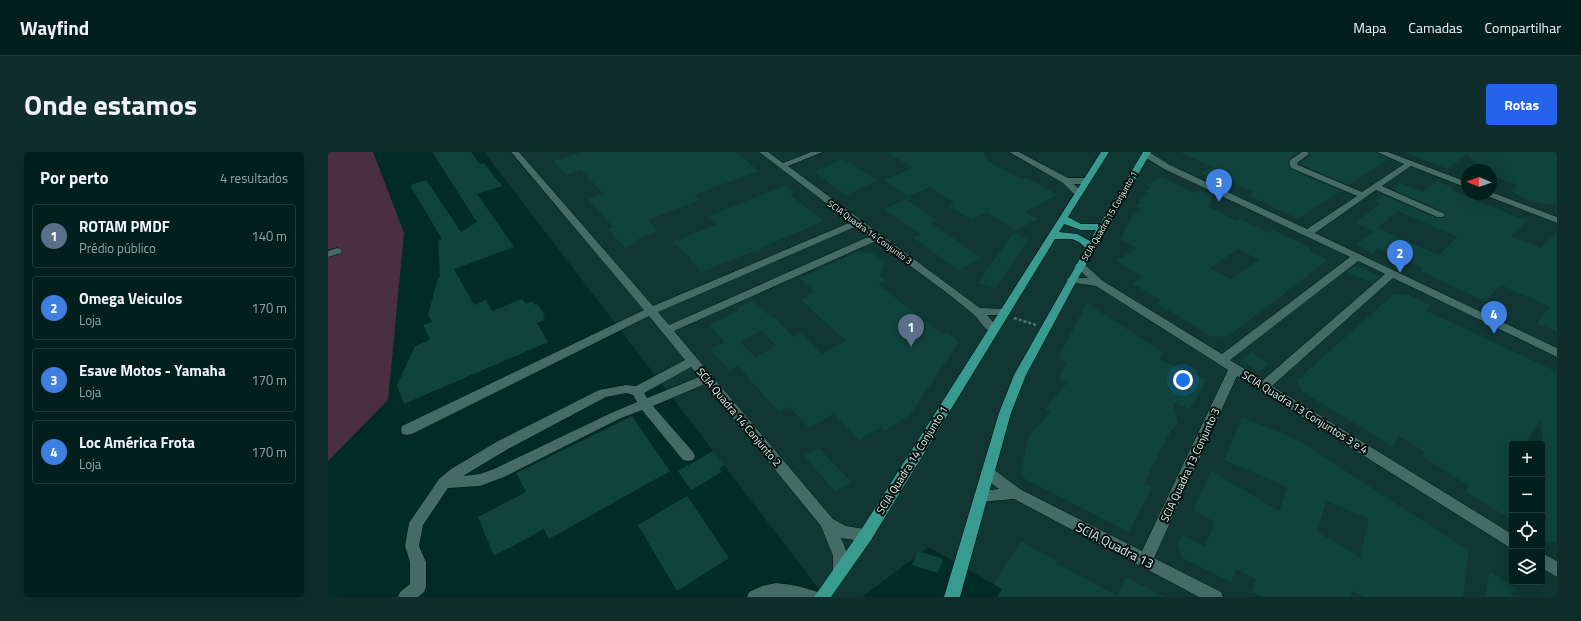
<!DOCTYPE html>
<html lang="pt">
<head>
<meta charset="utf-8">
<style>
  body { margin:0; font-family:"Titillium Web",sans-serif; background:#0f2d2a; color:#f1f3f6 }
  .controls { position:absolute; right:12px; bottom:12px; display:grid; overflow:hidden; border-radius:4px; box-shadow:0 4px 16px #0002 }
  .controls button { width:36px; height:36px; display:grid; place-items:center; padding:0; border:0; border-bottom:1px solid #233e3b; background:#01201d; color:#f1f3f6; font:20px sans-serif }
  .compass { position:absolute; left:1133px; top:12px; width:36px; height:36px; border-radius:50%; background:#01201d; box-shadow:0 4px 16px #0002; rotate:272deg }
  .you { position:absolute; left:855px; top:228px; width:14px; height:14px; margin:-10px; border:3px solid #fff; border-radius:50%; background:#1a73e8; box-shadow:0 0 0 6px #1a73e833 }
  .badge { display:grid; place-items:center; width:26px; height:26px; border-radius:50%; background:#2563eb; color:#fff; font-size:13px; font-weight:700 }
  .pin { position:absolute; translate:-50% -33px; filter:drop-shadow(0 1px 2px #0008) }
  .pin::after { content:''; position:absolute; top:21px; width:14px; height:12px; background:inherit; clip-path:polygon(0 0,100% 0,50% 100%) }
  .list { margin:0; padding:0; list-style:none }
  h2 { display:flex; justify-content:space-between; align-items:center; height:52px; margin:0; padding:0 16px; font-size:17px }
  h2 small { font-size:13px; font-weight:400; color:#96a3a4 }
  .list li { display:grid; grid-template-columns:26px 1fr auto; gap:12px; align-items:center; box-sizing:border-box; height:64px; margin:0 8px 8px; padding:0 8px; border:1px solid #233e3b; border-radius:4px }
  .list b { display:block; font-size:15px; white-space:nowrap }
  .list p { margin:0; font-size:13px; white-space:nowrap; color:#96a3a4 }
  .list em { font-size:13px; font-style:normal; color:#96a3a4 }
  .icon { flex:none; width:22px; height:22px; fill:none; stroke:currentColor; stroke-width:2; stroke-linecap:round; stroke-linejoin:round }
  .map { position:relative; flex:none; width:1229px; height:445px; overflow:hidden; border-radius:4px }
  header { display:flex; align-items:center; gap:24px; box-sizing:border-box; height:56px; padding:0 20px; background:#01201d; border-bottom:1px solid #233e3b }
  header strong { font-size:19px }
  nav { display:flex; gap:22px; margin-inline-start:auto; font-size:14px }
  .intro { display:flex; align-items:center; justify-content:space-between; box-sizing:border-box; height:96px; padding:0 24px }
  h1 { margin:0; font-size:28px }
  .button { padding:10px 18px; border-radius:4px; background:#2563eb; color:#fff; font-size:14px; font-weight:700 }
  main { display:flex; gap:24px; padding:0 24px }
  aside { flex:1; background:#01201d; border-radius:4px; box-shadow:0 4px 16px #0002 }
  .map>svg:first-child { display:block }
  .built { fill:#103733; fill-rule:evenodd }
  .green { fill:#4a2f3f }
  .building { fill:#10433e; fill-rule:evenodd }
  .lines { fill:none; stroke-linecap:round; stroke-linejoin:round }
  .minor-casing { stroke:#01110f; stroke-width:1 }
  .major-casing { stroke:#01110f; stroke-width:1 }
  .path { stroke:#527470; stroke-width:2.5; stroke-dasharray:3 2; stroke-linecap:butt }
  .minor { fill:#446b65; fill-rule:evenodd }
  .major { fill:#399a8f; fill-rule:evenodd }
  .labels { text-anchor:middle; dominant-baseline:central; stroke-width:4; stroke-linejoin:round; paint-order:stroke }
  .far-street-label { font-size:9px; fill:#dcf0ed; stroke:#03100e }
  .street-label { font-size:11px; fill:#dcf0ed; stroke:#03100e }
  .near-street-label { font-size:13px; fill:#dcf0ed; stroke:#03100e }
</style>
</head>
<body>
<header>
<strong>Wayfind</strong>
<nav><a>Mapa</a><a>Camadas</a><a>Compartilhar</a></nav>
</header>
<div class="intro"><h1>Onde estamos</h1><a class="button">Rotas</a></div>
<main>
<aside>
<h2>Por perto<small>4 resultados</small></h2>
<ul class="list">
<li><span class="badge" style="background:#5c6f8a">1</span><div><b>ROTAM PMDF</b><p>Prédio público</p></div><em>140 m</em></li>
<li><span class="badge" style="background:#3f7fe0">2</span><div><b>Omega Veiculos</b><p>Loja</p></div><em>170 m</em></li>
<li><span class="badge" style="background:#3f7fe0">3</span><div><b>Esave Motos - Yamaha</b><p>Loja</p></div><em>170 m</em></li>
<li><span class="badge" style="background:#3f7fe0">4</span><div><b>Loc América Frota</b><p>Loja</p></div><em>170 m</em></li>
</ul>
</aside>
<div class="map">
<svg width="1229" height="445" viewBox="0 0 1229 445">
  <rect width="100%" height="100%" fill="#012b27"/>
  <path class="built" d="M156 0H1229V445H688L601 395 534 445H497ZM1139 18H1163V42H1139ZM1184 292H1214V430H1184Z"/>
  <path class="green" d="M0 0H45L76 81 60 248 0 309Z"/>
  <g class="building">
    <path d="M104 0H143L152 12 156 11 174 34 149 42 186 95 126 117 146 153 158 148 164 159 194 147 198 152 205 149 207 153 209 152 217 163 215 164 217 168 209 171 220 190 76 252 69 233 87 194 102 188 95 173 104 170 100 163 110 126 112 125 110 89 114 87 82 33 98 28 133 80 149 70Z"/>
    <path d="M253 0H407L431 19 366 43 372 48 320 68 330 79 308 88 310 90 297 96 280 77 285 75 260 47 276 42 253 18 238 23 226 9Z"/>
    <path d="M559 0H655L658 7 669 14 694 28 699 26 730 43 697 60 710 67 688 78 659 60 644 68 620 54 627 51 602 35 580 44 556 28 585 16Z"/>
    <path d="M852 0H971L961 7 960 10 962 17 1013 39 970 67 920 43 926 40 895 26 890 29 873 21 884 15Z"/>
    <path d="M982 0H1048L1061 7 1021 33 971 12 982 3Z"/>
    <path d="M1077 0H1229V53L1215 52 1196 46 1183 39 1190 33 1163 23V18H1153L1139 2 1119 17Z"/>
    <path d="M515 7 550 29 518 43 486 19Z"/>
    <path d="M834 25 867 41 872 38 885 44 881 52 879 54 909 69 912 67 941 81 945 78 981 95 983 100 1000 108 899 185 882 184 829 151 833 149 804 131 815 125 788 109 809 96 792 87 804 64 813 57 807 53 813 50 810 48 816 45 814 44 820 41 817 39 823 36 819 33ZM910 97 931 108 903 127 882 116Z"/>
    <path d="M1109 29 1126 36 1124 38 1130 41 1199 69 1183 84 1213 96 1229 80V180L1209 171 1222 155 1173 133 1157 149 1100 123 1093 118 1095 116 1050 96 1044 101 1028 93 1050 76 1110 103 1130 85 1070 59 1045 79 1027 71 1052 52 1047 50 1056 43 1108 66H1116L1118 63 1116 60 1064 37 1072 31 1095 40Z"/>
    <path d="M458 33 467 40 462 43 496 69 432 96 431 101 426 99 373 120 362 108 364 107 345 90 389 72 381 64Z"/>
    <path d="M578 47 609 68 603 71 654 106 630 118 586 86 592 82 556 57Z"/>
    <path d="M686 80 700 88 668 136 650 131Z"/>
    <path d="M529 100 544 101 557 111 552 124 558 129 550 132 615 183 619 181 631 190 582 263 557 279 553 275 531 288 505 262 481 276 461 255 451 260 410 214 401 218 382 197 396 190 381 173 411 158 409 156 425 148 444 166 446 165 466 185 473 181 494 202 518 189 473 148 481 144 479 143 486 139 472 126ZM434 178 448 194 427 205 412 190Z"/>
    <path d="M1026 114 1034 116 1052 124 1044 131 1019 120Z"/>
    <path d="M1066 142 1080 143 1102 153 1097 158 1229 220V390H1220L1214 386V268L1196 292H1184V368L1137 339 1141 334 1094 304 1097 300 1072 285 1064 294 975 240 969 228Z"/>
    <path d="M759 151 835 201 831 208 878 227 865 253 864 252 861 257 845 250 850 272 843 278 816 331 824 335 801 380 697 327 693 319 701 285 722 260 717 257 739 231 731 227 738 211 730 206Z"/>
    <path d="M923 200 941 211 931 220 913 209Z"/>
    <path d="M304 264 342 319 221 387 216 377 166 404 150 365 198 340 188 321Z"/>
    <path d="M914 265 970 288 1141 399 1135 445H1037L1024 439 1022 445H935L924 440 928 427 908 417 903 430 855 406 849 394 854 383 877 394 887 370 865 358 883 319 951 359 960 335 896 308ZM998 349 1041 367 1032 405 989 380Z"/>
    <path d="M491 296 523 330 508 340 476 304Z"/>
    <path d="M385 299 396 313 391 316 394 320 363 338 350 319Z"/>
    <path d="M359 344 401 406 349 439 310 373Z"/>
    <path d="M693 389 729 409 728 411 789 444 798 425 836 445H669L674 437 666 432Z"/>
    <path d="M590 399 615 407 610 421 584 413Z"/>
    <path d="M1161 419 1191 439 1182 440 1186 445H1158Z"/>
  </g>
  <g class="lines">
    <g class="minor-casing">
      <g id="minor">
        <path d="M183 0H191L325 154 523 70 431 0H440L455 11 483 0H495L460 14 652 156 679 157 680 160 679 163H659L671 177 669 180C658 183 652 167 644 161 613 135 580 113 548 89L346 179 505 367 518 374 543 378 545 383 543 388 532 389 513 386C518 398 524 410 518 423L513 425 508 423 505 418V404L493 374 377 232 325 254 365 300 367 304 365 308 360 309 355 308 314 258 291 267 176 325 152 334 120 336 95 373 91 394 98 410V435L96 440 90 445H70L72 440 82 432V410L77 394 81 371 111 327 123 317 170 289 271 238 298 233 308 234 357 208 321 164 84 282 79 283 74 282 73 278 74 274 316 158ZM529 74 542 84 341 173 330 160ZM363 215 371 225 319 246 316 241ZM298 241 305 243 309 250 283 261 166 317 152 322 135 324 180 297 278 245Z"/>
        <path d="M681 0H691L740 26H759L763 29 759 32H746L755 42 751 45 748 44 735 31Z"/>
        <path d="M815 0H821L842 13 979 77 1029 44 963 16 961 10 962 8 974 0H980L981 2 969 11 970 13 1034 40 1076 12 1049 0H1060L1139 30V36L1083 14 1054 34 1115 61 1117 63 1115 65H1109L1048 38 987 81 1229 196V205L1065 126 944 234 1184 382V397L909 224 826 406 893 440 895 445H871L686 347 653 350 648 348 646 344 648 340 671 337 655 325 653 321 655 317 660 315 665 317 692 337 814 399 900 218 768 134 740 130 739 128 740 126H760L747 114 748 112H756L775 129 894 202 1022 105 836 17 815 4 814 2ZM1030 109 1057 122 935 228 902 208Z"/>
        <path d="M1163 40 1229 65V71L1159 44 1158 42H1163Z"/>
        <path d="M9 96 13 97 14 99 13 101 0 105V99Z"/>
        <path d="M1214 401 1229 409V425L1214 416Z"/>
        <path d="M448 431C462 432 476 435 490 440L492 445H419L421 440 434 434Z"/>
      </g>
    </g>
    <g class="major-casing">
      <path id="major" d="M773 0H781L740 65 753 72H772L815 0H823L749 128 698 223 683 261 632 445H616L671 261 686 223 758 96 751 90 744 87H727L543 388 503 445H486L533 378ZM736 72 753 78H768L762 89 749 82 731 80Z"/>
    </g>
    <path class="path" d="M686 166 708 173"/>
    <use href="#minor" class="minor"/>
    <use href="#major" class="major"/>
  </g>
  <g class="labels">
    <g class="far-street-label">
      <text transform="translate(781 64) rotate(-60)">SCIA Quadra 15 Conjunto 1</text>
      <text transform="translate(542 80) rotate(36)">SCIA Quadra 14 Conjunto 3</text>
    </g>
    <g class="street-label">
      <text transform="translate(977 260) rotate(32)">SCIA Quadra 13 Conjuntos 3 e 4</text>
      <text transform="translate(411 265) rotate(50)">SCIA Quadra 14 Conjunto 2</text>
      <text transform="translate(584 308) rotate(-58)">SCIA Quadra 14 Conjunto 1</text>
      <text transform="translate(862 313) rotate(-65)">SCIA Quadra 13 Conjunto 3</text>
    </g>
    <g class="near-street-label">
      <text transform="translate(787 393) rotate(27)">SCIA Quadra 13</text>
    </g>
  </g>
</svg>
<div class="controls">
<button>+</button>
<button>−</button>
<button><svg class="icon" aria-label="locate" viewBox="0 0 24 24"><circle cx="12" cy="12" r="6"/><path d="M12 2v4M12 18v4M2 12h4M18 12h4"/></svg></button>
<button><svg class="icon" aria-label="layers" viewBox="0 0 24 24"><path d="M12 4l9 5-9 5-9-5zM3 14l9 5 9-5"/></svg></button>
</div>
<svg class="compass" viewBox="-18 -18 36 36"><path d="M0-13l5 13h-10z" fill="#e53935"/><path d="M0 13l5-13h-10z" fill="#96a3a4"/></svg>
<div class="you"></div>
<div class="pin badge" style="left:583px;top:195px;background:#5c6f8a">1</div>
<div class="pin badge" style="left:1072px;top:121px;background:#3f7fe0">2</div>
<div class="pin badge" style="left:891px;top:50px;background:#3f7fe0">3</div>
<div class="pin badge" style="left:1166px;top:182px;background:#3f7fe0">4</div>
</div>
</main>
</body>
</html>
